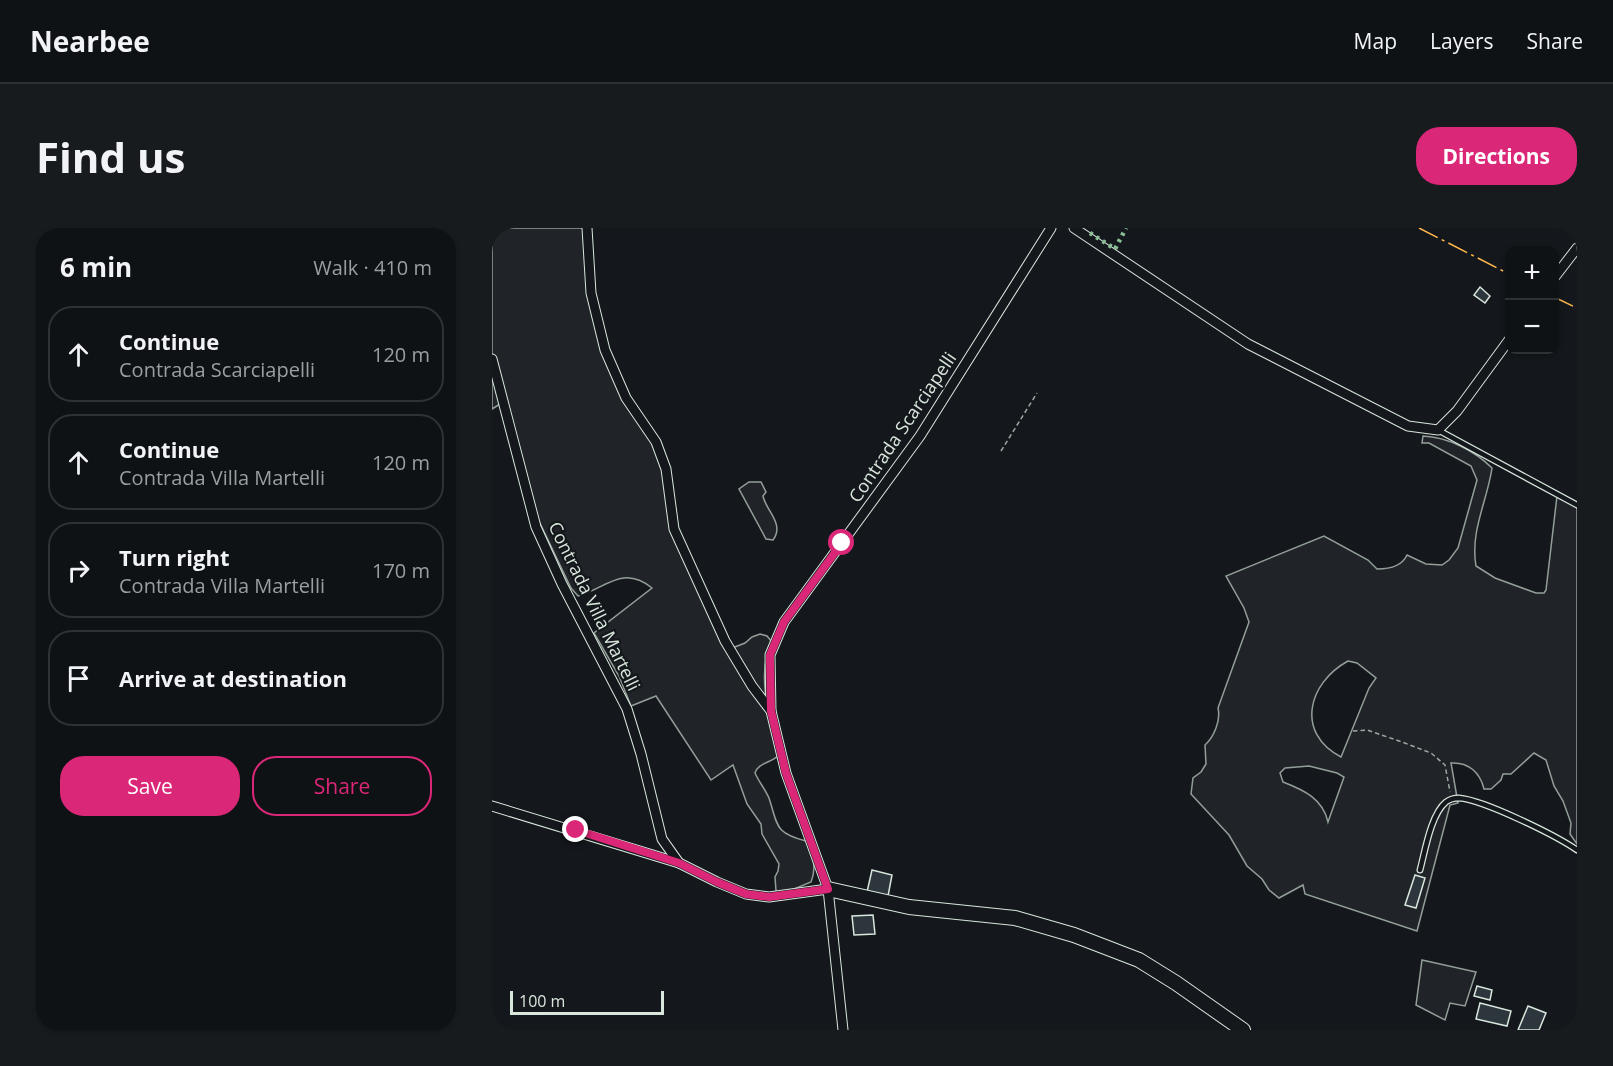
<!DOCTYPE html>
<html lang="en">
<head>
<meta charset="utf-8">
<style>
  body { margin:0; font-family:"Open Sans",sans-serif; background:#181b1e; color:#f1f3f6 }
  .controls { position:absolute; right:18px; top:18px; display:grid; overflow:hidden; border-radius:12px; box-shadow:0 2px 4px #0004 }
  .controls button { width:54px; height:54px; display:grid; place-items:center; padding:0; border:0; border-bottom:2px solid #2f3234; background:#0f1215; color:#f1f3f6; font:30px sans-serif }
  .scale { position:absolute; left:18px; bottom:15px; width:154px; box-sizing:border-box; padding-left:6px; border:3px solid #d8e6dc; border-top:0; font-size:16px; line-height:21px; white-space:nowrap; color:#d8e6dc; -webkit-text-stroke:4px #14181c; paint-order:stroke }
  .stop { position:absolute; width:18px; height:18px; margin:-14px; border:4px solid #db2777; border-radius:50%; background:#fff }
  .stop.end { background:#db2777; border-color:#fff; box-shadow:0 2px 6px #0008 }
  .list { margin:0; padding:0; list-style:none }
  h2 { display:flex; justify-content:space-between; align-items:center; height:78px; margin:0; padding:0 24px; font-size:26px }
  h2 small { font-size:20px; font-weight:400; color:#9b9ea0 }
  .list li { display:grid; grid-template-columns:39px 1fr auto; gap:18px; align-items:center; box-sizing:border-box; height:96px; margin:0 12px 12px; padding:0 12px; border:2px solid #2f3234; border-radius:24px }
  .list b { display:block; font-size:22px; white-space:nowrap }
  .list p { margin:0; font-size:20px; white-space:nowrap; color:#9b9ea0 }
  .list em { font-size:20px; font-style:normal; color:#9b9ea0 }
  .actions { display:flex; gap:12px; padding:18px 24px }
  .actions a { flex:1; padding:14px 0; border:2px solid #db2777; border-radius:24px; text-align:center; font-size:21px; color:#db2777 }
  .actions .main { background:#db2777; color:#fff }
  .icon { flex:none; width:33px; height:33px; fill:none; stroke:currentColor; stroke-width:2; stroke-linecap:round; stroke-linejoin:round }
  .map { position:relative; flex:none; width:1085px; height:802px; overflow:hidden; border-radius:24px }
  header { display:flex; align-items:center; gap:36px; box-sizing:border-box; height:84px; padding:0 30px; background:#0f1215; border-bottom:2px solid #2f3234 }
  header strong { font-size:28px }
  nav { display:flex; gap:33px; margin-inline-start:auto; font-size:21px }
  .intro { display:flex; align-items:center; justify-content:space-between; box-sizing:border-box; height:144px; padding:0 36px }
  h1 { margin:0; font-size:42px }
  .button { padding:15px 27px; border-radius:24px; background:#db2777; color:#fff; font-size:21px; font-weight:700 }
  main { display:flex; gap:36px; padding:0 36px }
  aside { flex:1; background:#0f1215; border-radius:24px; box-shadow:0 2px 4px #0004 }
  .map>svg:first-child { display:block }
  .green { fill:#202428; stroke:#939e99; stroke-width:1.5; fill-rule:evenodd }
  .building { fill:#2c363c; stroke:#d8e6dc; stroke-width:1.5 }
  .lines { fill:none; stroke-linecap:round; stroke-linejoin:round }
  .lane-casing { stroke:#d8e6dc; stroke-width:7 }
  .street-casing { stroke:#d8e6dc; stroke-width:11 }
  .secondary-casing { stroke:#d8e6dc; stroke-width:16 }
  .path { stroke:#9da8a2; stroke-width:1.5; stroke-dasharray:4.5 3; stroke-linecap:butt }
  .lane { stroke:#14181c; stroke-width:4.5 }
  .street { stroke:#14181c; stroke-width:9 }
  .secondary { stroke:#14181c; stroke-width:14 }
  .hedge { stroke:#8ac095; stroke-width:4.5; stroke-dasharray:3 4.5; stroke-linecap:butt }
  .power { stroke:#ffb74d; stroke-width:1.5; stroke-dasharray:21 4.5 3 4.5; stroke-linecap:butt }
  .route { stroke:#db2777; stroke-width:8 }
  .labels { text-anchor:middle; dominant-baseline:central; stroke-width:4.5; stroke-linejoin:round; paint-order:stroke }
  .street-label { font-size:18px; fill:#d8e6dc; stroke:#14181c }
</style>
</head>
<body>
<header>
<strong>Nearbee</strong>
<nav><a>Map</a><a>Layers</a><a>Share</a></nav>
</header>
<div class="intro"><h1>Find us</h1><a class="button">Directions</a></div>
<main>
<aside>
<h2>6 min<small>Walk · 410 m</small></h2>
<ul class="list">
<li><svg class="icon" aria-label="ahead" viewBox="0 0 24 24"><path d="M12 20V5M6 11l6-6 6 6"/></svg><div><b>Continue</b><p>Contrada Scarciapelli</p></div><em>120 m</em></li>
<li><svg class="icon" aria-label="ahead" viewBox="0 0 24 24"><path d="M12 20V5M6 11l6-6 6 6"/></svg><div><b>Continue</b><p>Contrada Villa Martelli</p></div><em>120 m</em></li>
<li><svg class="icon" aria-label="right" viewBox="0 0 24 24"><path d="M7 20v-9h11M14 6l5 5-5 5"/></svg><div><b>Turn right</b><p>Contrada Villa Martelli</p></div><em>170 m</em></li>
<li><svg class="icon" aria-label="arrive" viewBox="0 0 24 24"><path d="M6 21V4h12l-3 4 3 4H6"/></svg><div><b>Arrive at destination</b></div></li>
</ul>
<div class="actions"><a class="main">Save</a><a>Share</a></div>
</aside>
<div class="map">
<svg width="1085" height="802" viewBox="0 0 1085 802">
  <rect width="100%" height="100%" fill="#14181c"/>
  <g class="green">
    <path d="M0 0H92L106 103 157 209 172 244 179 303 235 422 253 415 260 409 268 406 275 408 280 414C263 443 279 497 286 528 278 535 266 535 263 545 267 554 273 561 277 570 286 597 282 605 314 613 321 627 325 639 319 654L295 664 284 663 283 649 286 643 287 636 270 606 269 596 255 576 241 537 219 552 164 468 139 478 127 448 102 405 160 360C130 336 113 361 86 368L79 360 45 289 13 173 0 181Z"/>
    <path d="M931 208C956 209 983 223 1000 240 995 274 978 303 984 338L1003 350 1044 365H1052L1054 362 1065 268 1085 278V616L1078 606 1079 595 1071 573 1062 558 1054 532 1042 525 1019 546H1011L1009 552 999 561H992C988 544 976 534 959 535L966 575 958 577 925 703 813 666 811 657 787 670 777 662 770 651 755 638 737 607 699 566 701 550 709 544 714 536 713 517C722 509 729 492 726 480L757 394 752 380 734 348 832 308 876 332 885 341C897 341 910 338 915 327L934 336 950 337 957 332 966 320 985 252 979 238 937 215H930ZM856 433 865 435 884 450 877 460 849 529C803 505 816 455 856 433ZM817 538 845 545 852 549 836 594C831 571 812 562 791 554L788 545 793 540Z"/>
    <path d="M257 254H269L274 264 271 268C274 283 293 296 281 312L274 311 247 261Z"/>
    <path d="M930 732 984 744 973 778 958 775 953 792 924 777Z"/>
  </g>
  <g class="building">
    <path d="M988 59 998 68 993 75 982 67Z"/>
    <path d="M380 642 400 647 396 668 375 664Z"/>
    <path d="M923 647 933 650 924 680 913 677Z"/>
    <path d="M381 687 383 706 362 707 360 688Z"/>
    <path d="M985 758 1000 762 998 772 982 768Z"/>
    <path d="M988 775 1019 783 1015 798 984 791Z"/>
    <path d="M1036 778 1054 785 1047 802H1026Z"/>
  </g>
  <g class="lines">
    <g class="lane-casing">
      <g id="lane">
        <path d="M946 202 1085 277"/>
        <path d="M928 642C933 623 939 586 954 574 958 571 962 570 967 570 992 572 1063 607 1085 622"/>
      </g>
    </g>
    <g class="street-casing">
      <g id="street">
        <path d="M95 0 99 65 113 122 134 170 164 214 174 241 182 301 233 413 260 458 279 483 294 545 336 661 351 802"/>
        <path d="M582 0 756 116 916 198 946 202 965 183 1017 112"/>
        <path d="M1062 50 1085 20"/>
        <path d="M0 131 44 299 70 356 135 481 149 526 170 611 187 635"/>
        <path d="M279 483 278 427 292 394 428 208 559 0"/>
        <path d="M0 578 187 635 225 654 254 666 277 669 336 661"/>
      </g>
    </g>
    <g class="secondary-casing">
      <path id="secondary" d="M336 661 417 679 523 690 582 707 647 732 684 755 751 802"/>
    </g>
    <g class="path">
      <path d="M509 223 545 165"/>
      <path d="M861 503 875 502 910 514 939 525 953 537 958 564"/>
    </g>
    <use href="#lane" class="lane"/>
    <use href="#street" class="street"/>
    <use href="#secondary" class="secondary"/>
    <path class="hedge" d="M598 5 623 21 634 0"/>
    <g class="power">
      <path d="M927 0 1017 46"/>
      <path d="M1062 69 1085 80"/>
    </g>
  </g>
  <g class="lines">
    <path class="route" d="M84 602 187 635 225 654 254 666 277 669 336 661 294 545 279 483 278 427 292 394 350 315"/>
  </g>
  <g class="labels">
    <g class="street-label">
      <text transform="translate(410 199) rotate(-56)">Contrada Scarciapelli</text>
      <text transform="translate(103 378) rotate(64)">Contrada Villa Martelli</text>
    </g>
  </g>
</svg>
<div class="controls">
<button>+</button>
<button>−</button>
</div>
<div class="scale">100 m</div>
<div class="stop" style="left:350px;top:315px"></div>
<div class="stop end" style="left:84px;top:602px"></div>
</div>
</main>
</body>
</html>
